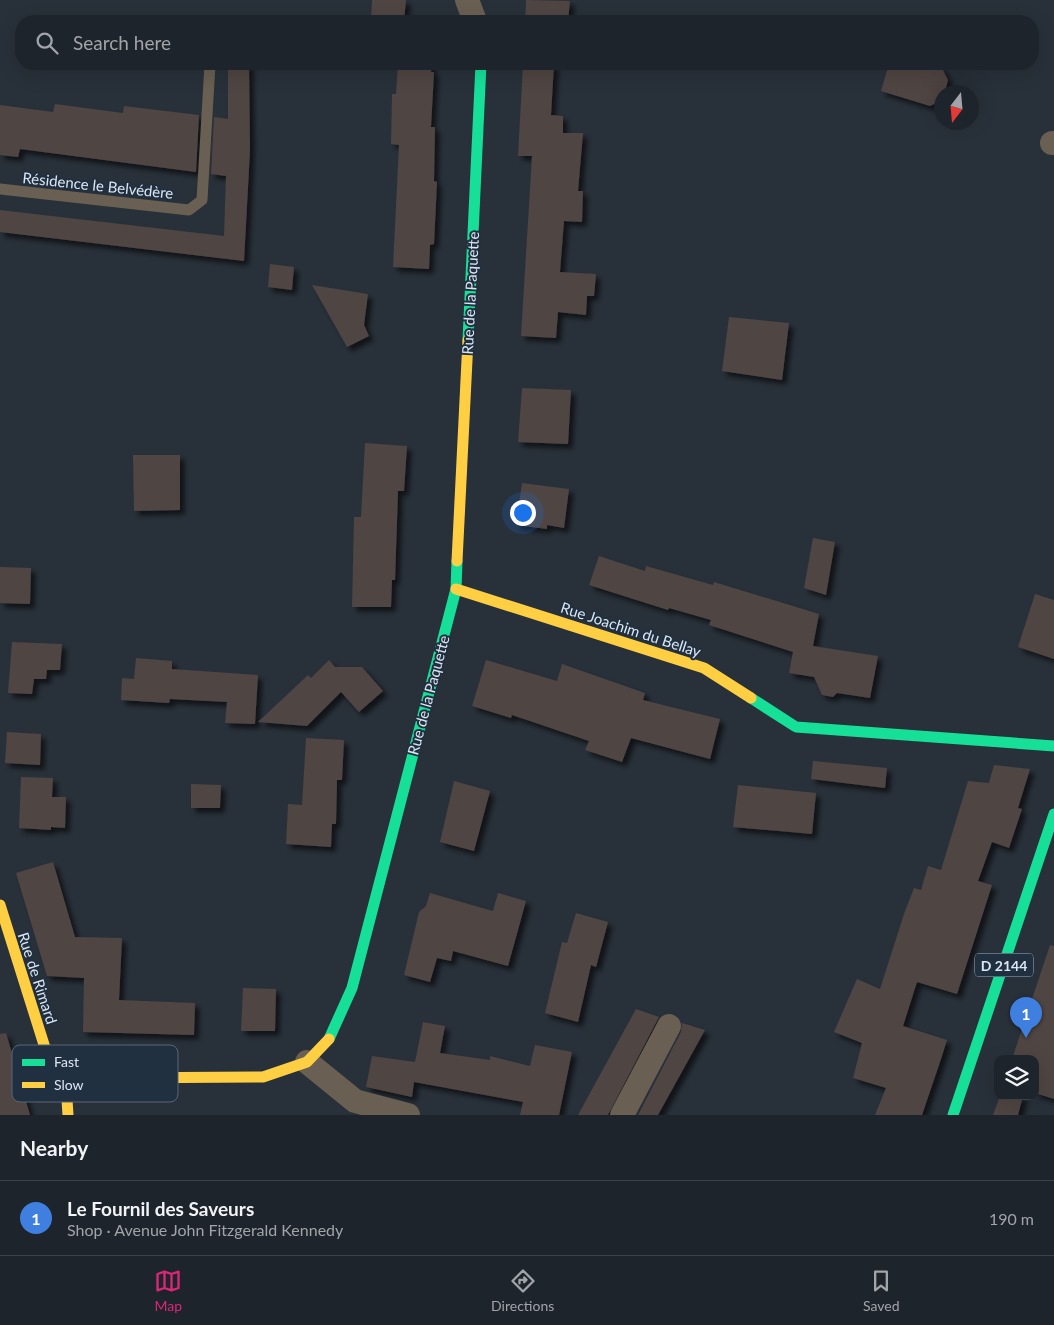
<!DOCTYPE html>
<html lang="en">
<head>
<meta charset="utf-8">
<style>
  body { margin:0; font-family:Lato,sans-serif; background:#2b3037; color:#f1f3f6 }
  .controls { position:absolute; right:15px; bottom:15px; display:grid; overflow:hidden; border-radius:10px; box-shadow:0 5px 20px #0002 }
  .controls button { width:45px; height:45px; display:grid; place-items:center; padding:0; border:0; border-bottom:1px solid #3c4147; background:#1e242b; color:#f1f3f6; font:25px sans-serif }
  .compass { position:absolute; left:934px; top:85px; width:45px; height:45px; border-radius:50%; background:#1e242b; box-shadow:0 5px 20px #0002; rotate:196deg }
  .you { position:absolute; left:522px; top:512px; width:18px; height:18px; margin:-12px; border:4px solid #fff; border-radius:50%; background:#1a73e8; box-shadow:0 0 0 8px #1a73e833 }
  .badge { display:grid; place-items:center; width:32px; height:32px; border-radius:50%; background:#db2777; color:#fff; font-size:16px; font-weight:700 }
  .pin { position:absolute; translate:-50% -41px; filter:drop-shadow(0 1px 2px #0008) }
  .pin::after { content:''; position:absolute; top:26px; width:18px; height:15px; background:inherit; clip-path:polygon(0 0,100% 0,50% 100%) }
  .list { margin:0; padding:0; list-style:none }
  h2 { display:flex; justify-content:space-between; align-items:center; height:65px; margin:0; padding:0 20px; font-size:21px }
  h2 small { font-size:16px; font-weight:400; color:#a1a4a9 }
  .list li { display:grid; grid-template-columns:32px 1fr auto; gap:15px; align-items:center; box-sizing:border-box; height:75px; padding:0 20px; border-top:1px solid #3c4147 }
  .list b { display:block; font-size:19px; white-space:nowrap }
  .list p { margin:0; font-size:16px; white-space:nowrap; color:#a1a4a9 }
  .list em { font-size:16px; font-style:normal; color:#a1a4a9 }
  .icon { flex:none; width:28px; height:28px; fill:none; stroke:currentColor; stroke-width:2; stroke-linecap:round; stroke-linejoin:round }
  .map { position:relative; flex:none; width:1054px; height:1115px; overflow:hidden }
  .search { position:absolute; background:#1e242b; box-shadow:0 5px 20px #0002; left:15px; right:15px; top:15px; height:55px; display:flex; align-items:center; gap:12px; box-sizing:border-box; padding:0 18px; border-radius:20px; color:#a1a4a9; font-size:19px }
  .sheet { height:140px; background:#1e242b }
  nav { display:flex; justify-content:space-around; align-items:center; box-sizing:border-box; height:70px; border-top:1px solid #3c4147; background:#1e242b; font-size:14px; color:#a1a4a9 }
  nav a { display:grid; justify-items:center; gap:2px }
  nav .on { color:#db2777 }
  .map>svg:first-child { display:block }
  .building { fill:#4f4543; filter:url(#shadow) }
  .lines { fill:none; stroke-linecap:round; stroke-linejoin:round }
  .lane { stroke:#695f52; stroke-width:11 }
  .street { stroke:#695f52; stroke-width:24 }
  .fast { stroke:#16e098; stroke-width:11 }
  .slow { stroke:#ffcf43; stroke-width:11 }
  .labels { text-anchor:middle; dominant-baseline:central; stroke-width:4; stroke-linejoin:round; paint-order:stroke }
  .shield { fill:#203041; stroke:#a4afbc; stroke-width:1 }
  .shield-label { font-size:14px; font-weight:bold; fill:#dce6f1 }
  .street-label { font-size:15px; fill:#dce6f1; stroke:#203041 }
  .key { fill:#203041; stroke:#586776; stroke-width:1 }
  .key-label { font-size:14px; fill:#dce6f1 }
</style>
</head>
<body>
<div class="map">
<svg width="1054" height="1115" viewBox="0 0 1054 1115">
  <defs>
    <filter id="shadow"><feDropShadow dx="4.5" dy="4.5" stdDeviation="2.5" flood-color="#0009"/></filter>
  </defs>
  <rect width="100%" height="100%" fill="#283039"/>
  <g class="building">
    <path d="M372 0H406L404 21 371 20Z"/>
    <path d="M526 0 570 1 568 21H525Z"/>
    <path d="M228 64H249L250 150 244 261 0 232V210L224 236 226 176 211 174 214 117 228 119Z"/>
    <path d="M398 64H432L431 72H434L431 127H435L434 181 437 182 434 244 430 245 429 269 393 267 399 145 391 144 392 94H396Z"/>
    <path d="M523 64H554L551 115 563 116V133H583L578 191H583L582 222 564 221 560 272 596 274 594 296H587L586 315 558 312 556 338 521 336 532 156H518Z"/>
    <path d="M889 64H929L942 68 948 80 945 92H942V100L930 106 881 91Z"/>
    <path d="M55 104 123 113 124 106 199 115 196 172 20 149 18 157 0 155V105L53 112Z"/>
    <path d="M270 264 294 267 292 290 268 287Z"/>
    <path d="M312 285 368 294 364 325 369 336 347 347Z"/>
    <path d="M729 317 789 323 782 380 722 371Z"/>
    <path d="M522 388 571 390 568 444 518 442Z"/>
    <path d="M365 443 407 446 404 491H398L395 580H392L391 607H352L354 517H361Z"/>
    <path d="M133 455H180V510L134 511Z"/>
    <path d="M522 483 569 489 564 528 547 525V529L516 525Z"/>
    <path d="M813 538 835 542 826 595 804 588Z"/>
    <path d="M599 556 645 571 646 566 713 585 714 582 819 614 813 646 878 656 870 698 837 693 833 697 822 695 814 677 789 673 793 652 709 625 711 620 669 608 668 610 589 585Z"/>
    <path d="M0 567 31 568 30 604 0 603Z"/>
    <path d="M1035 594 1054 600V659L1018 647Z"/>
    <path d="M12 642 62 644 60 670H47L46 679H34L32 694 8 693Z"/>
    <path d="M136 658 172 661V669L258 675 255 724 225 723 227 702 170 699 169 703 121 700 122 678 134 679Z"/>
    <path d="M329 660 335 667H362L383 691 359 712 341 692 307 726 258 722 308 675 311 678Z"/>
    <path d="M486 660 557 681 562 664 645 693 643 700 720 719 710 759 631 738 622 762 585 750 589 741 512 715 511 718 472 706Z"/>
    <path d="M7 732 41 734 40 765 5 763Z"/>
    <path d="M306 738 344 740 342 780H337L336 824H332L331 847 286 844 288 804 302 805Z"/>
    <path d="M813 761 887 768 885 788 811 779Z"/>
    <path d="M994 765 1030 769 1018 808 1022 809 1009 848 992 842 978 881 992 885 957 994 917 982 903 1026 947 1040 941 1059 922 1115H875L886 1088 853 1078 862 1043 834 1032 857 979 880 989 904 914 914 888 921 890 928 866 941 870 968 781 989 783Z"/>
    <path d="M21 777 53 778 52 797H66L65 828 51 827V830L19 828Z"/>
    <path d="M454 781 490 791 474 851 440 842Z"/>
    <path d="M191 784 221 785 220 808H191Z"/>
    <path d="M738 785 816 793 812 834 733 827Z"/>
    <path d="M53 862 75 937 122 938 119 1000 195 1003 194 1035 83 1032 84 978 47 976 16 873Z"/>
    <path d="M430 893 493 911 498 893 526 901 508 966 453 951 451 961 437 958 430 982 404 975 419 912 426 906Z"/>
    <path d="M576 913 608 922 596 967 591 965 578 1022 545 1013 562 942 567 943Z"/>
    <path d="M1050 945 1054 946V1099L1035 1093V1059H1012Z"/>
    <path d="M243 988 276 989 275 1031H241Z"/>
    <path d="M636 1009 659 1017 608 1115H578Z"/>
    <path d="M423 1022 445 1026 440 1053 490 1060V1056L530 1066 535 1045 572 1052 559 1115H520L523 1102 414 1082 412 1097 366 1087 372 1056 415 1062Z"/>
    <path d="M682 1023 705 1030 658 1115H638L681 1032Z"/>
    <path d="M6 1033 30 1115H0V1034Z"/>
    <path d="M1000 1096H1023L1018 1115H993Z"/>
  </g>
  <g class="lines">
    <path class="lane" d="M0 189 189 210 202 200 210 64"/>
    <g class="street">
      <path d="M467 0 475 21"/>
      <path d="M1052 143H1054"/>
      <path d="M307 1062 355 1101 408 1115"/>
      <path d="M622 1115 669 1026"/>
    </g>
    <g class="fast">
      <path d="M468 340 481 64"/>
      <path d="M751 698 796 727 1054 746"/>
      <path d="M329 1039 352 988 456 589 457 561"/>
      <path d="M953 1115 1054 814"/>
    </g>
    <g class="slow">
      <path d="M457 561 468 340"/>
      <path d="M456 589 704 668 751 698"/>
      <path d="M0 905 46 1051 66 1084 68 1115"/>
      <path d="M66 1084 102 1078 263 1077 307 1062 329 1039"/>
    </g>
  </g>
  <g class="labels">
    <rect class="shield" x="975" y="953.5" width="58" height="23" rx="4"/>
    <g class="shield-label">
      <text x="1004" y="965">D 2144</text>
    </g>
    <g class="street-label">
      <text transform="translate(98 185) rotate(6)">Résidence le Belvédère</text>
      <text transform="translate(470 293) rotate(-87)">Rue de la Paquette</text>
      <text transform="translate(631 629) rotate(18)">Rue Joachim du Bellay</text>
      <text transform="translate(428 695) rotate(-75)">Rue de la Paquette</text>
      <text transform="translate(38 978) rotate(72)">Rue de Rimard</text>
    </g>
  </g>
  <rect x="12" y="1045" width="166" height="57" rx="8" class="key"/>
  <rect x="22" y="1059" width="23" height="7" fill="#16e098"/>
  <rect x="22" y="1082" width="23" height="6" fill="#ffcf43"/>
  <g class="key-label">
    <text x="54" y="1067">Fast</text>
    <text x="54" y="1090">Slow</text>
  </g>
</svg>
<div class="controls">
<button><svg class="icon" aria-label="layers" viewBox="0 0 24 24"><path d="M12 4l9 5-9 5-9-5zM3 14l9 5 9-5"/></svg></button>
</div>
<svg class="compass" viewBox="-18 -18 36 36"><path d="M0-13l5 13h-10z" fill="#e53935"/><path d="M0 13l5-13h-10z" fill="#a1a4a9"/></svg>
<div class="you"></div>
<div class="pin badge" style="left:1026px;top:1038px;background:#3f7fe0">1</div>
<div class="search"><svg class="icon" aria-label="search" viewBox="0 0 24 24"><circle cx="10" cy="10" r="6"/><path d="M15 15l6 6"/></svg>Search here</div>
</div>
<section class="sheet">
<h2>Nearby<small></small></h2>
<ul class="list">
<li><span class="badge" style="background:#3f7fe0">1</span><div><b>Le Fournil des Saveurs</b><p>Shop · Avenue John Fitzgerald Kennedy</p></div><em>190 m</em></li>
</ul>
</section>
<nav>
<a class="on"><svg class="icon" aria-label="map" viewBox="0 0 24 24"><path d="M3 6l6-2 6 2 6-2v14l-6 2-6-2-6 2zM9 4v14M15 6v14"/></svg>Map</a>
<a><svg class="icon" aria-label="directions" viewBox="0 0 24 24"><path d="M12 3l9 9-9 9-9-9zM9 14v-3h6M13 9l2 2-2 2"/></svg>Directions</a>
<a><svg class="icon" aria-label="saved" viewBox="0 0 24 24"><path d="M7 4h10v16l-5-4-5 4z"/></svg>Saved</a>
</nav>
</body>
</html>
